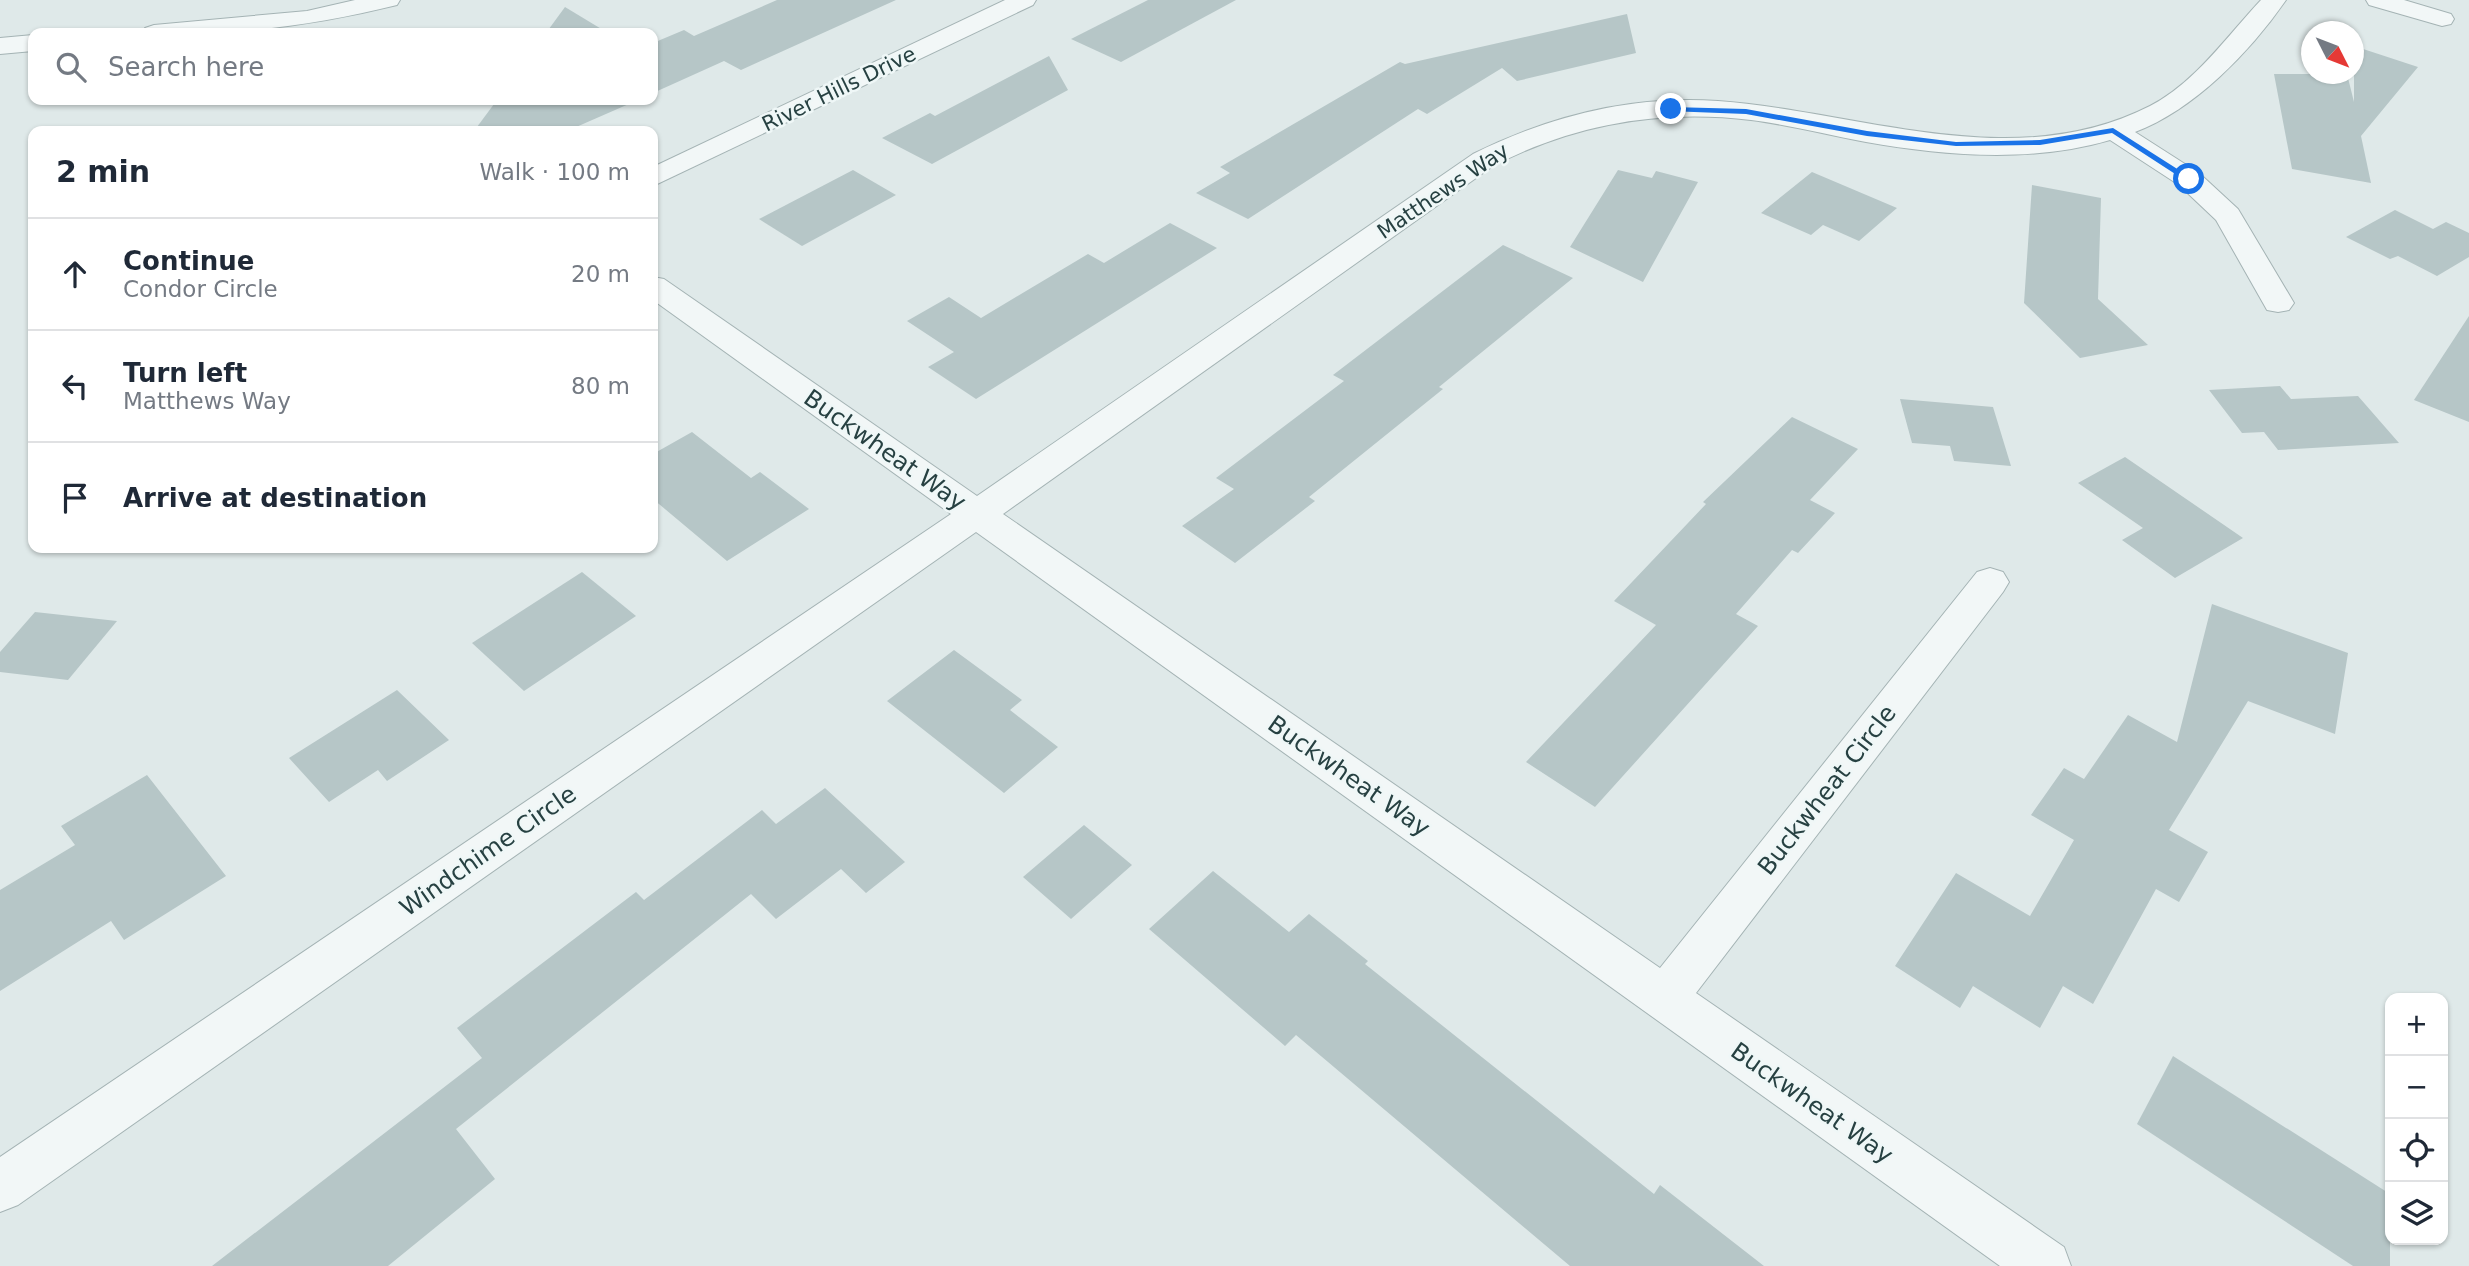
<!DOCTYPE html>
<html lang="en">
<head>
<meta charset="utf-8">
<style>
  body { margin:0; font-family:"DejaVu Sans",sans-serif; background:#f6f6f7; color:#1f2937 }
  .controls { position:absolute; right:21px; bottom:21px; display:grid; overflow:hidden; border-radius:14px; box-shadow:0 2px 5px #0004 }
  .controls button { width:63px; height:63px; display:grid; place-items:center; padding:0; border:0; border-bottom:2px solid #e0e1e3; background:#fff; color:#1f2937; font:35px sans-serif }
  .compass { position:absolute; left:2301px; top:21px; width:63px; height:63px; border-radius:50%; background:#fff; box-shadow:0 2px 5px #0004; rotate:132deg }
  .stop { position:absolute; width:21px; height:21px; margin:-16px; border:5px solid #1a73e8; border-radius:50%; background:#fff }
  .stop.end { background:#1a73e8; border-color:#fff; box-shadow:0 2px 7px #0008 }
  .list { margin:0; padding:0; list-style:none }
  h2 { display:flex; justify-content:space-between; align-items:center; height:91px; margin:0; padding:0 28px; font-size:30px }
  h2 small { font-size:23px; font-weight:400; color:#747a83 }
  .list li { display:grid; grid-template-columns:46px 1fr auto; gap:21px; align-items:center; box-sizing:border-box; height:112px; padding:0 28px; border-top:2px solid #e0e1e3 }
  .list b { display:block; font-size:26px; white-space:nowrap }
  .list p { margin:0; font-size:23px; white-space:nowrap; color:#747a83 }
  .list em { font-size:23px; font-style:normal; color:#747a83 }
  .icon { flex:none; width:38px; height:38px; fill:none; stroke:currentColor; stroke-width:2; stroke-linecap:round; stroke-linejoin:round }
  .map { position:relative; flex:none; width:2469px; height:1266px; overflow:hidden }
  .search { position:absolute; background:#fff; box-shadow:0 2px 5px #0004; left:28px; top:28px; width:630px; height:77px; display:flex; align-items:center; gap:18px; box-sizing:border-box; padding:0 24px; border-radius:14px; color:#747a83; font-size:26px }
  .panel { position:absolute; background:#fff; box-shadow:0 2px 5px #0004; left:28px; top:126px; width:630px; height:427px; border-radius:14px }
  .map>svg:first-child { display:block }
  .building { fill:#b6c6c7 }
  .lines { fill:none; stroke-linecap:round; stroke-linejoin:round }
  .minor-casing { stroke:#a4b3b4; stroke-width:2 }
  .minor { fill:#f2f7f7; fill-rule:evenodd }
  .route { fill:#1a73e8 }
  .labels { text-anchor:middle; dominant-baseline:central; stroke-width:5; stroke-linejoin:round; paint-order:stroke }
  .far-street-label { font-size:21px; fill:#274142; stroke:#eff7f7 }
  .street-label { font-size:24px; fill:#274142; stroke:#eff7f7 }
</style>
</head>
<body>
<div class="map">
<svg width="2469" height="1266" viewBox="0 0 2469 1266">
  <rect width="100%" height="100%" fill="#dfe9e9"/>
  <g class="building">
    <path d="M777 0H896L741 70 724 61 653 93V43L684 30 694 36Z"/>
    <path d="M1148 0H1236L1121 62 1071 39Z"/>
    <path d="M565 7 608 33H546Z"/>
    <path d="M1627 14 1636 53 1517 81 1502 68 1427 114 1418 109 1248 219 1196 193 1230 173 1220 167 1400 62 1405 64Z"/>
    <path d="M2354 46 2418 67 2361 136 2371 183 2292 169 2274 74H2347L2354 102Z"/>
    <path d="M1049 56 1068 90 932 164 882 138 930 113 935 116Z"/>
    <path d="M497 100H638L567 131H474Z"/>
    <path d="M853 170 896 195 802 246 759 219Z"/>
    <path d="M1618 170 1652 178 1656 171 1698 182 1643 282 1570 247Z"/>
    <path d="M1812 172 1897 208 1859 241 1823 225 1811 235 1761 213Z"/>
    <path d="M2032 185 2101 198 2098 299 2148 345 2080 358 2024 303Z"/>
    <path d="M2395 210 2433 229 2446 222 2469 233V257L2437 276 2398 256 2390 259 2346 237Z"/>
    <path d="M1170 223 1217 248 976 399 928 367 954 352 907 321 949 297 981 318 1088 254 1104 263Z"/>
    <path d="M1503 245 1573 278 1439 387 1443 389 1309 497 1315 501 1235 563 1182 526 1234 489 1216 478 1344 381 1333 375Z"/>
    <path d="M2469 316V422L2414 400Z"/>
    <path d="M2280 386 2291 399 2358 396 2399 443 2278 450 2264 432 2242 433 2209 390Z"/>
    <path d="M1900 399 1993 407 2011 466 1954 461 1950 446 1912 443Z"/>
    <path d="M1792 417 1858 449 1810 500 1835 513 1798 553 1792 550 1736 614 1758 626 1595 807 1526 762 1656 625 1614 601 1706 504 1703 502Z"/>
    <path d="M692 432 751 478 760 472 809 509 727 561 653 499V454Z"/>
    <path d="M2125 457 2243 538 2175 578 2122 540 2143 528 2078 483Z"/>
    <path d="M582 572 636 616 524 691 472 643Z"/>
    <path d="M2212 604 2348 653 2335 734 2248 701 2169 830 2208 852 2179 902 2156 889 2093 1004 2063 986 2040 1028 1973 986 1960 1008 1895 966 1956 873 2030 916 2074 840 2031 815 2064 768 2084 779 2128 715 2177 742Z"/>
    <path d="M35 612 117 621 68 680 0 672V652Z"/>
    <path d="M954 650 1022 700 1010 710 1058 747 1004 793 887 701Z"/>
    <path d="M397 690 449 740 387 781 378 770 329 802 289 758Z"/>
    <path d="M147 775 226 876 124 940 111 921 0 991V890L75 845 61 826Z"/>
    <path d="M825 788 905 862 866 893 841 869 776 919 751 894 456 1129 495 1179 388 1266H212L482 1058 457 1028 636 892 644 900 762 810 776 824Z"/>
    <path d="M1084 825 1132 865 1071 919 1023 877Z"/>
    <path d="M1213 871 1289 932 1309 914 1368 961 1365 964 1654 1194 1660 1185 1764 1266H1570L1296 1035 1285 1046 1149 929Z"/>
    <path d="M2173 1056 2390 1194V1266H2353L2137 1124Z"/>
  </g>
  <g class="lines">
    <g class="minor-casing">
      <g id="minor">
        <path d="M355 0H400L397 5C312 26 228 37 141 33L145 28 154 25 307 11Z"/>
        <path d="M1005 0H1036L1033 5 653 186V167Z"/>
        <path d="M2261 0H2286C2250 52 2194 110 2135 132L2199 173 2238 209 2294 303 2289 310 2278 312 2267 310 2216 220 2179 185 2110 140C2032 163 1945 156 1866 142 1828 135 1790 125 1751 120 1660 109 1574 124 1493 166L1003 514 1660 968 1977 572 1990 568 2003 572 2009 582 2003 592 1696 993 2064 1247 2071 1266H2000L976 532 18 1205 0 1212V1157L951 514 653 300V277L664 279 977 496 1473 154C1549 116 1633 95 1718 101 1860 111 2013 176 2150 106 2195 83 2227 36 2261 0Z"/>
        <path d="M2366 0H2404L2451 14 2454 19 2451 24 2442 26 2369 5Z"/>
        <path d="M33 35V51L0 54V38Z"/>
      </g>
    </g>
    <use href="#minor" class="minor"/>
  </g>
  <path class="route" d="M1671 107 1746 109 1867 131 1956 142 2040 140 2113 128 2193 179 2186 181 2112 133 2040 145 1956 146 1867 136 1746 114 1668 111Z"/>
  <g class="labels">
    <g class="far-street-label">
      <text transform="translate(839 89) rotate(-26)">River Hills Drive</text>
      <text transform="translate(1443 191) rotate(-34)">Matthews Way</text>
    </g>
    <g class="street-label">
      <text transform="translate(885 450) rotate(35)">Buckwheat Way</text>
      <text transform="translate(1349 776) rotate(35)">Buckwheat Way</text>
      <text transform="translate(1827 790) rotate(-52)">Buckwheat Circle</text>
      <text transform="translate(488 851) rotate(-35)">Windchime Circle</text>
      <text transform="translate(1812 1103) rotate(35)">Buckwheat Way</text>
    </g>
  </g>
</svg>
<div class="controls">
<button>+</button>
<button>−</button>
<button><svg class="icon" aria-label="locate" viewBox="0 0 24 24"><circle cx="12" cy="12" r="6"/><path d="M12 2v4M12 18v4M2 12h4M18 12h4"/></svg></button>
<button><svg class="icon" aria-label="layers" viewBox="0 0 24 24"><path d="M12 4l9 5-9 5-9-5zM3 14l9 5 9-5"/></svg></button>
</div>
<svg class="compass" viewBox="-18 -18 36 36"><path d="M0-13l5 13h-10z" fill="#e53935"/><path d="M0 13l5-13h-10z" fill="#747a83"/></svg>
<div class="stop" style="left:2189px;top:179px"></div>
<div class="stop end" style="left:1671px;top:109px"></div>
<div class="search"><svg class="icon" aria-label="search" viewBox="0 0 24 24"><circle cx="10" cy="10" r="6"/><path d="M15 15l6 6"/></svg>Search here</div>
<section class="panel">
<h2>2 min<small>Walk · 100 m</small></h2>
<ul class="list">
<li><svg class="icon" aria-label="ahead" viewBox="0 0 24 24"><path d="M12 20V5M6 11l6-6 6 6"/></svg><div><b>Continue</b><p>Condor Circle</p></div><em>20 m</em></li>
<li><svg class="icon" aria-label="left" viewBox="0 0 24 24"><path d="M17 20v-9H6M10 6l-5 5 5 5"/></svg><div><b>Turn left</b><p>Matthews Way</p></div><em>80 m</em></li>
<li><svg class="icon" aria-label="arrive" viewBox="0 0 24 24"><path d="M6 21V4h12l-3 4 3 4H6"/></svg><div><b>Arrive at destination</b></div></li>
</ul>
</section>
</div>
</body>
</html>
